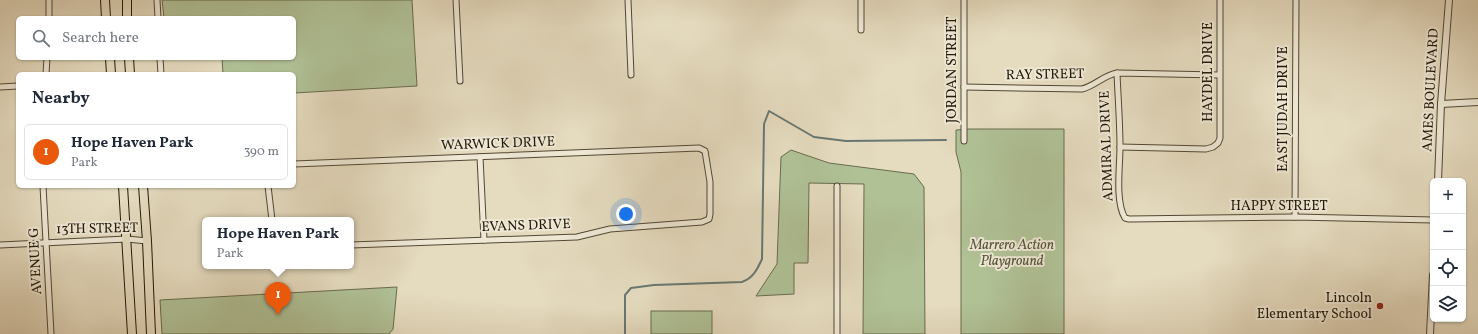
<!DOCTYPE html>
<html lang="en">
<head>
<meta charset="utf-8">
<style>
  body { margin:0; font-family:Vollkorn,serif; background:#f6f6f7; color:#1f2937 }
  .controls { position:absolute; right:12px; bottom:12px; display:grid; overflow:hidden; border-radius:6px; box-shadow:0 1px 3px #0004 }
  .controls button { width:36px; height:36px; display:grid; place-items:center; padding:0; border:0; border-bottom:1px solid #e0e1e3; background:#fff; color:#1f2937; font:20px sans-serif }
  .you { position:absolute; left:626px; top:214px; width:14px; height:14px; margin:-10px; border:3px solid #fff; border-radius:50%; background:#1a73e8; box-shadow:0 0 0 6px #1a73e833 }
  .badge { display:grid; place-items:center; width:26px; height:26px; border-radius:50%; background:#ea580c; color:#fff; font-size:13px; font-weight:700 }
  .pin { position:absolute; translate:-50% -33px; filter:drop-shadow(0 1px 2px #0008) }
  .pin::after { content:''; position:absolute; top:21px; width:14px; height:12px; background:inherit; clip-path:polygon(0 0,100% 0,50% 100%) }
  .popup { position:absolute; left:202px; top:217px; width:152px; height:52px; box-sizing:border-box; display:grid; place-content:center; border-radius:6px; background:#fff; filter:drop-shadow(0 1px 3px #0005); font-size:13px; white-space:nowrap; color:#747a83 }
  .popup b { font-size:15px; color:#1f2937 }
  .popup::after { content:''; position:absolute; left:50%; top:100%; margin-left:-8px; border:8px solid transparent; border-top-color:#fff }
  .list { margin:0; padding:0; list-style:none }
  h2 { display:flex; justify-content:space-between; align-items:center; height:52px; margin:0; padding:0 16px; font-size:17px }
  h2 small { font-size:13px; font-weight:400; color:#747a83 }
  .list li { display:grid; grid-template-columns:26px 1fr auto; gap:12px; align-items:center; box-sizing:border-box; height:56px; margin:0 8px 8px; padding:0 8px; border:1px solid #e0e1e3; border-radius:6px }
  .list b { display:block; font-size:15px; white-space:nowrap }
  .list p { margin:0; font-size:13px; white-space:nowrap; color:#747a83 }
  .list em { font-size:13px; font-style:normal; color:#747a83 }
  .icon { flex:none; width:22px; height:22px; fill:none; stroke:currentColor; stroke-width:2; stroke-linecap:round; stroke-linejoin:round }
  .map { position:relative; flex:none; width:1478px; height:334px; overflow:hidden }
  .search { position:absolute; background:#fff; box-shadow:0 1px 3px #0004; left:16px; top:16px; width:280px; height:44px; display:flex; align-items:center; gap:10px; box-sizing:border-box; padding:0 14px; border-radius:6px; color:#747a83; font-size:15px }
  .panel { position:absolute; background:#fff; box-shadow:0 1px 3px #0004; left:16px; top:72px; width:280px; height:116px; border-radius:6px }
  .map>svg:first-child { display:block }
  .green { fill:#b0c196; stroke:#686c4e }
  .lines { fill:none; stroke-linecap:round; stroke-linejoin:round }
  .stream { stroke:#687872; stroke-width:2 }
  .minor-casing { stroke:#524835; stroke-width:7 }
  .tertiary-casing { stroke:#524835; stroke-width:8 }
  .primary-casing { stroke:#211707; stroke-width:10 }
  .minor { stroke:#eee8d5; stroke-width:5 }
  .tertiary { stroke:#eee8d5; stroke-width:6 }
  .primary { stroke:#e5dbbf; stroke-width:8 }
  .poi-dot { fill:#8f2418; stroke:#eee8d5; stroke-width:1.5 }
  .labels { text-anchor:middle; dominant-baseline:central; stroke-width:4; stroke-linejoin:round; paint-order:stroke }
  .street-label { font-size:14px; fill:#211707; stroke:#eee8d5 }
  .park-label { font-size:14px; font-style:italic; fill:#535239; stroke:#eee8d5 }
  .poi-label { font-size:14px; fill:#211707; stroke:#eee8d5; text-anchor:end }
</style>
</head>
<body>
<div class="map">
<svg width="1478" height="334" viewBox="0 0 1478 334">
  <rect width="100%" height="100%" fill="#e5dbbf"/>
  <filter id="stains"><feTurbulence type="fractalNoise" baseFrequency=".005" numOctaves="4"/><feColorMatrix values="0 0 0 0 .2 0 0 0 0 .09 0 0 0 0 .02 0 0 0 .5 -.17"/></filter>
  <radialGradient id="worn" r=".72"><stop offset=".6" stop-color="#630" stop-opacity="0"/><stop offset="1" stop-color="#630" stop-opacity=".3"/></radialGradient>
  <g class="green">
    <path d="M162 0H412L417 86 294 93V74H223L222 58H294V18H164Z"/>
    <path d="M970 129H1064V334H961V172L956 152V130Z"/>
    <path d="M791 150 829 163 914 174 924 187 925 334H863L864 184 809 183 808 263H794V294L756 296 777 264 781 157Z"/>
    <path d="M397 287 393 329 389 334H162L160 300Z"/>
    <rect x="651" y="311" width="61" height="23"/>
  </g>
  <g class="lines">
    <path class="stream" d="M625 334V295L631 288 654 285 742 282C753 278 757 270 762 259L764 124 769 111 814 137 846 141 946 140"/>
    <g class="minor-casing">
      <g id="minor">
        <path d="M49 0V18"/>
        <path d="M157 0 158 18"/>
        <path d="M456 0 460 81"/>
        <path d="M628 0 631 75"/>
        <path d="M861 30V0"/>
        <path d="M160 58 161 74"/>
        <path d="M1117 73C1118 98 1120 123 1120 147 1120 166 1115 202 1125 218L1129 219 1295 217 1433 220"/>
        <path d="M46 74 47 58"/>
        <path d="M0 87 18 86"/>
        <path d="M964 87 1082 89C1095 86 1104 75 1117 73L1219 75"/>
        <path d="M964 141V0"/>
        <path d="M1120 147 1206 149 1213 147 1218 143 1220 138V0"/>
        <path d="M480 157 484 240"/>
        <path d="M294 164 699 148 705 151 710 182V214L709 219 702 222 610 229 577 237 351 245"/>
        <path d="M43 186 51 334"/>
        <path d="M268 186 272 220"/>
        <path d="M1295 217 1296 0"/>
        <path d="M0 245 127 239 147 241"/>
        <path d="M837 334V186"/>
      </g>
    </g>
    <g class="tertiary-casing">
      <g id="tertiary">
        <path d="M1441 104 1478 102"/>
        <path d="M1438 181 1441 104 1449 0"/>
        <path d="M1430 334 1433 275"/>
      </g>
    </g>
    <g class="primary-casing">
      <g id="primary">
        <path d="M105 0 106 18"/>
        <path d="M127 0V18"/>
        <path d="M110 58 111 74"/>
        <path d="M129 58 130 74"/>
        <path d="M123 186 132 334"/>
        <path d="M143 186 147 241 151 334"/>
      </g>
    </g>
    <use href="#minor" class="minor"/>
    <use href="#tertiary" class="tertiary"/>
    <use href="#primary" class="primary"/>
  </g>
  <circle class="poi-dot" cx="1380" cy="306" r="4"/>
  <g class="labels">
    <g class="street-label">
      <text transform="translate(952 70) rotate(-90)">JORDAN STREET</text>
      <text transform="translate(1208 72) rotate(-90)">HAYDEL DRIVE</text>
      <text transform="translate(1045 75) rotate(-1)">RAY STREET</text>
      <text transform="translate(1431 90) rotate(-87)">AMES BOULEVARD</text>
      <text transform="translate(1283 109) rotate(-90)">EAST JUDAH DRIVE</text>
      <text transform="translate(498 144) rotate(-2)">WARWICK DRIVE</text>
      <text transform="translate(1107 146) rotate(-92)">ADMIRAL DRIVE</text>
      <text x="1279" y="206">HAPPY STREET</text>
      <text transform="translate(526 226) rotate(-2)">EVANS DRIVE</text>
      <text transform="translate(97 229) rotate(-1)">13TH STREET</text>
      <text transform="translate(36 261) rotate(-93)">AVENUE G</text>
    </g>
    <g class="park-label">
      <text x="1012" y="245">Marrero Action<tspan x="1012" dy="16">Playground</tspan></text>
    </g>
    <g class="poi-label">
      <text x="1372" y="298">Lincoln<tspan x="1372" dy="16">Elementary School</tspan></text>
    </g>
  </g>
  <rect width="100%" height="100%" filter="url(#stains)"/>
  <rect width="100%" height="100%" fill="url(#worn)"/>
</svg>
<div class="controls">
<button>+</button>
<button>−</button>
<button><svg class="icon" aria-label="locate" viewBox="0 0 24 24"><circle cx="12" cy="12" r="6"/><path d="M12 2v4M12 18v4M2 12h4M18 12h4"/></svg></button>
<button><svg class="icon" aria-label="layers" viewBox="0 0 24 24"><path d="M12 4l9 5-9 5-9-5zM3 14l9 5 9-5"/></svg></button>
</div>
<div class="you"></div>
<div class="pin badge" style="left:278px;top:315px">1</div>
<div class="popup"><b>Hope Haven Park</b>Park</div>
<div class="search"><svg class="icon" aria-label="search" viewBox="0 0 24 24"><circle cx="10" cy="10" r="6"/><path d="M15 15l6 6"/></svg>Search here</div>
<section class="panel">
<h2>Nearby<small></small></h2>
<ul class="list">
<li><span class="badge">1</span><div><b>Hope Haven Park</b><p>Park</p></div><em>390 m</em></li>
</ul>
</section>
</div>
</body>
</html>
